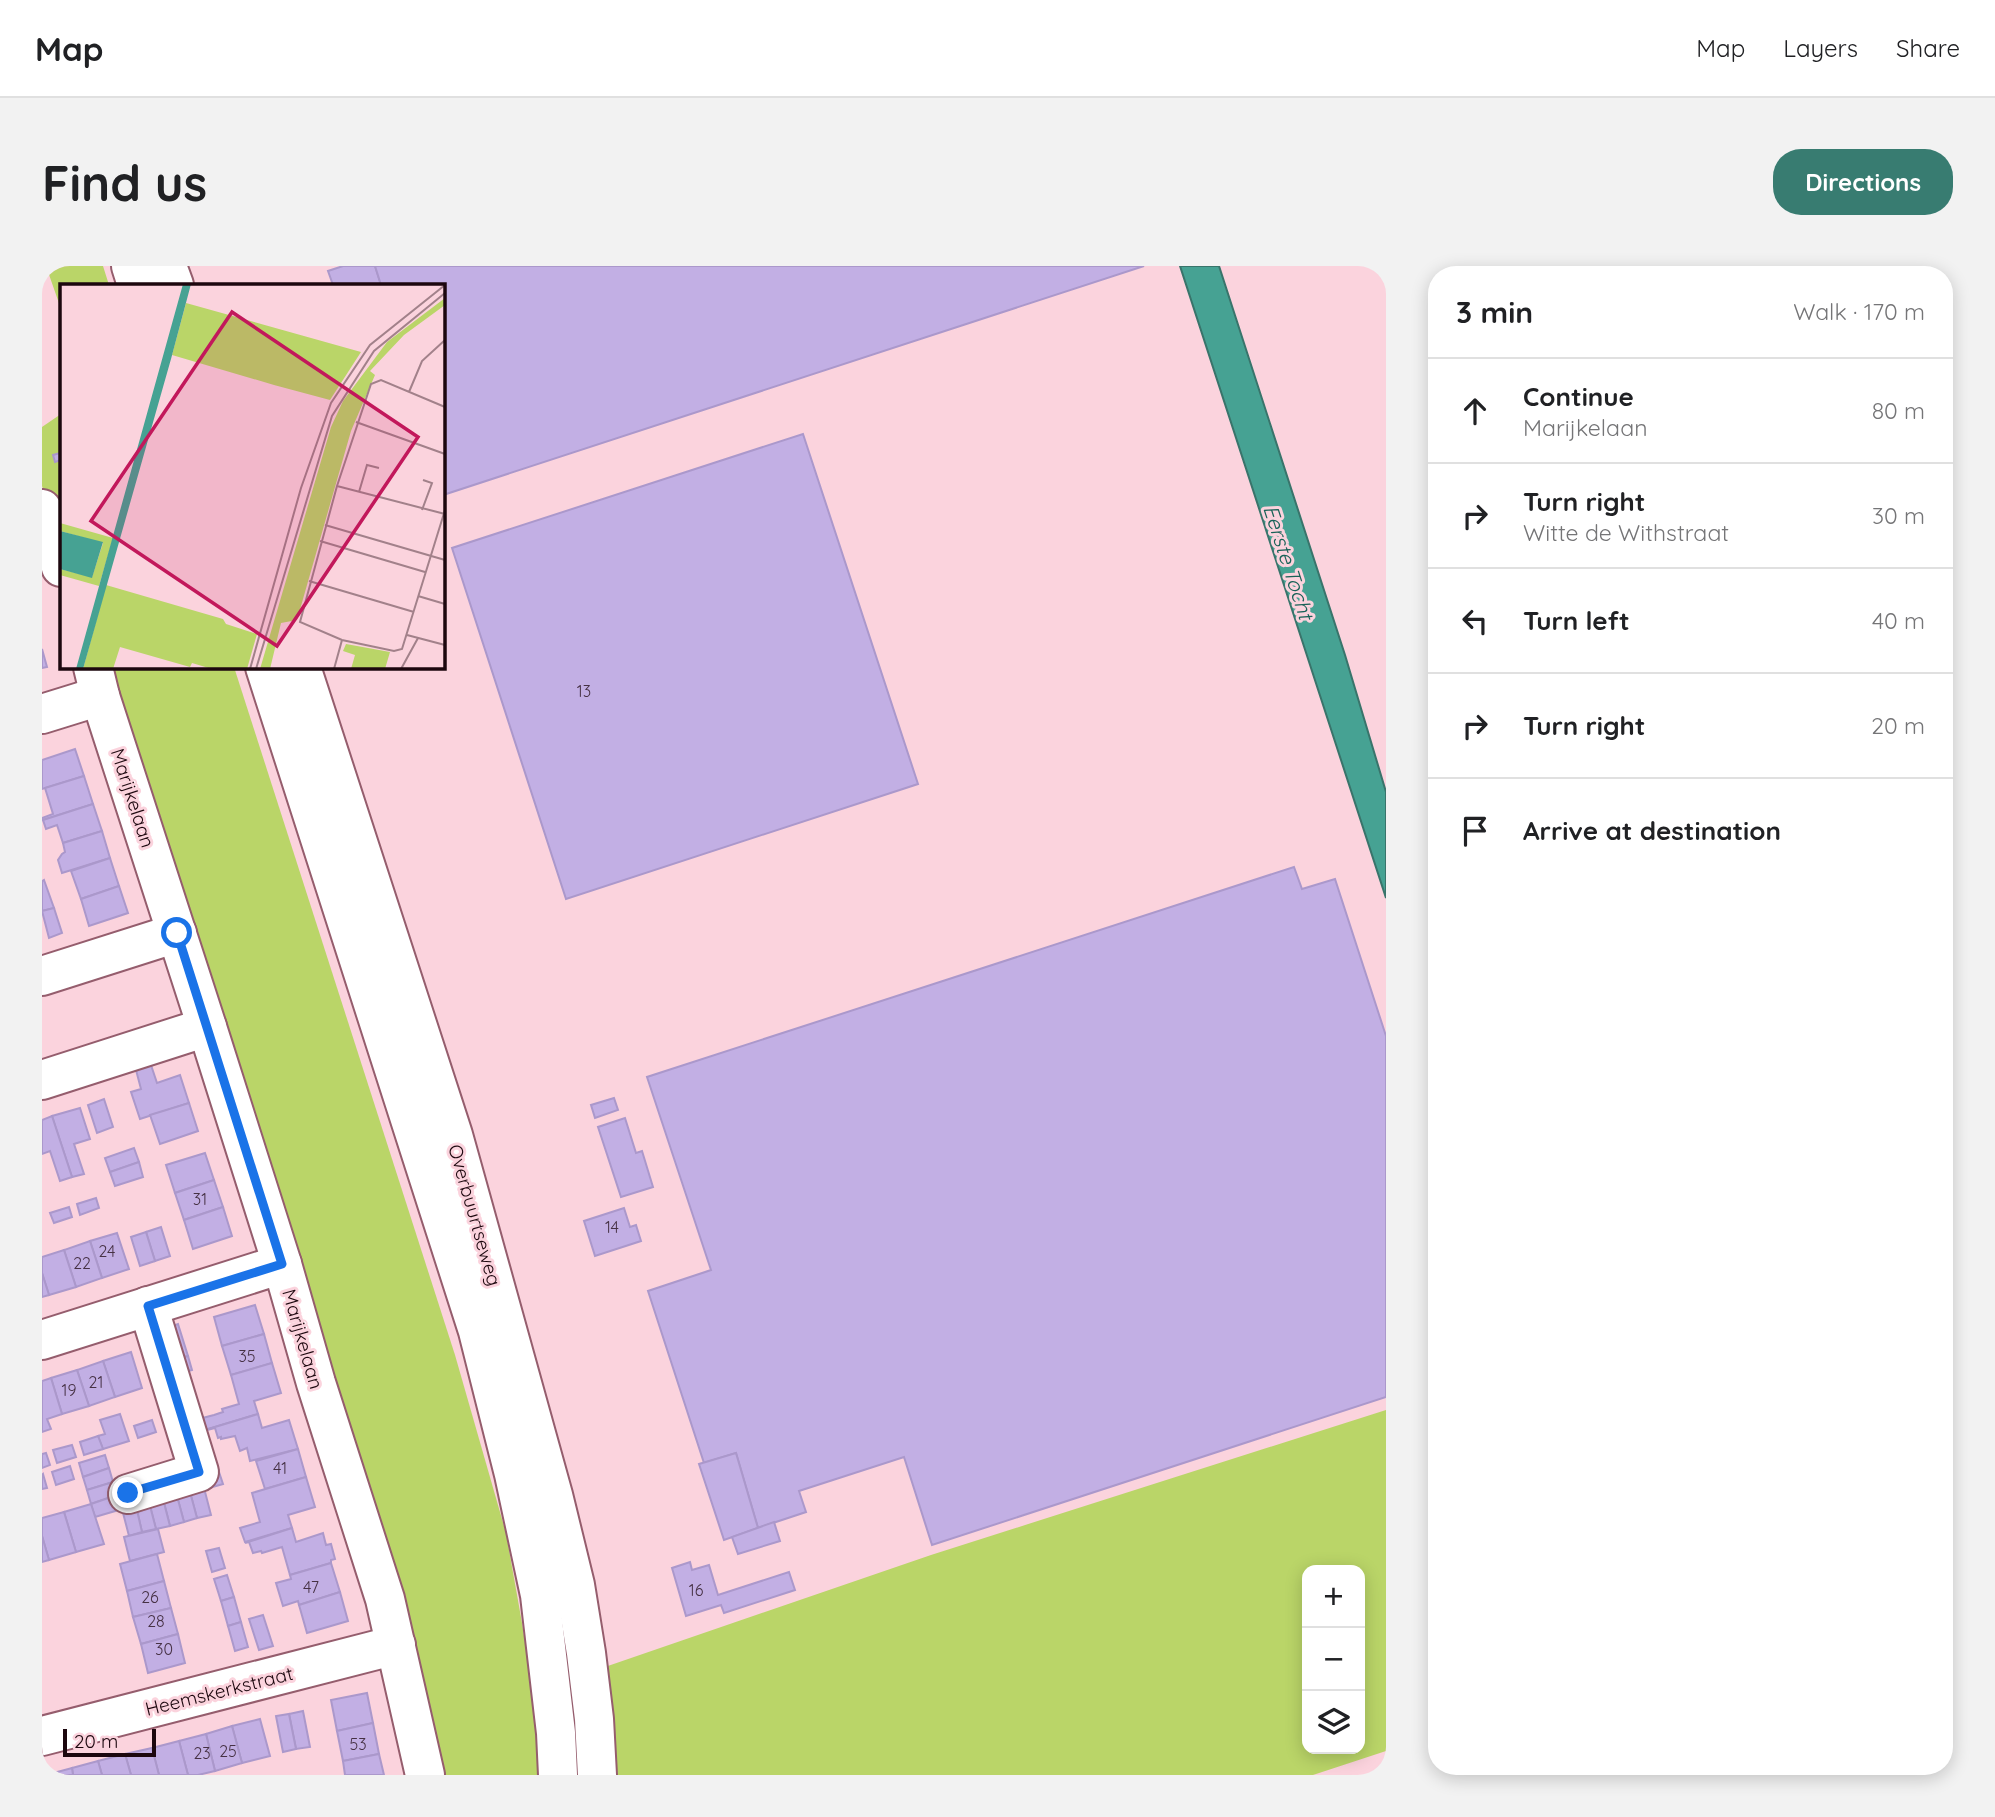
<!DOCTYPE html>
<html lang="en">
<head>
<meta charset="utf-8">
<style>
  body { margin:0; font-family:Quicksand,sans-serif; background:#f2f2f2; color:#202124 }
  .controls { position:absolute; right:21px; bottom:21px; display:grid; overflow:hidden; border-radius:14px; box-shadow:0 4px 18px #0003 }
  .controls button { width:63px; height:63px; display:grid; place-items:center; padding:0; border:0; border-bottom:2px solid #e0e0e0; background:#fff; color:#202124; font:35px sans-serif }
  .scale { position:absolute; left:21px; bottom:18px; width:93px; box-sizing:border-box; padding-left:7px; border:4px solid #1c070e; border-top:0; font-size:19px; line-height:24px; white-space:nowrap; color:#1c070e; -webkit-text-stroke:5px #fbd3dd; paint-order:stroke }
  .stop { position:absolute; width:21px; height:21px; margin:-16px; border:5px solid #1a73e8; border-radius:50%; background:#fff }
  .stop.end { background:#1a73e8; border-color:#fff; box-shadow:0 2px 7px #0008 }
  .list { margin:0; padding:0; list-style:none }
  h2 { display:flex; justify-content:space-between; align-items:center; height:91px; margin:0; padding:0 28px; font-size:30px }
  h2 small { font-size:23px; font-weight:400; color:#757577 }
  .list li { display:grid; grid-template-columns:46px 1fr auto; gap:21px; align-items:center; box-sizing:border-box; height:105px; padding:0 28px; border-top:2px solid #e0e0e0 }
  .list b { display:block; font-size:26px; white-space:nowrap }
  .list p { margin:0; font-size:23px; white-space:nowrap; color:#757577 }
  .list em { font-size:23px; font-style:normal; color:#757577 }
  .icon { flex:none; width:38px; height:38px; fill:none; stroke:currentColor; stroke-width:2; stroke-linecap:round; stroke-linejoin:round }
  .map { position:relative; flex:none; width:1344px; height:1509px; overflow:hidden; border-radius:28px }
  header { display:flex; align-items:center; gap:42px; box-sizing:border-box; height:98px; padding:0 35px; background:#fff; border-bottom:2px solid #e0e0e0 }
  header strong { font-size:33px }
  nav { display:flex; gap:38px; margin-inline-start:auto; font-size:24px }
  .intro { display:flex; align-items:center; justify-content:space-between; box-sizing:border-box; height:168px; padding:0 42px }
  h1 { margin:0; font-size:49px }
  .button { padding:18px 32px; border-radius:28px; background:#387c71; color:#fff; font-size:24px; font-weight:700 }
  main { display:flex; gap:42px; padding:0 42px }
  aside { flex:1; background:#fff; border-radius:28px; box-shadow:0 4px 18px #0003 }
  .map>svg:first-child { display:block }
  .green { fill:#bad568; fill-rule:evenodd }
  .water { fill:#46a293; stroke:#39746b; stroke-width:2 }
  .building { fill:#c2afe4; stroke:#ab98cb; stroke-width:2 }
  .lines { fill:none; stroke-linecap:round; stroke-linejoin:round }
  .minor-casing { stroke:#955d6d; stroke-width:42 }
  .major-casing { stroke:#955d6d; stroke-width:42 }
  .minor { stroke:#fff; stroke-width:38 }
  .major { stroke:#fff; stroke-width:38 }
  .route { stroke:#1a73e8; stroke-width:9 }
  .labels { text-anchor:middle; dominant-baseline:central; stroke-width:6; stroke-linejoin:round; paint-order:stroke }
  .number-label { font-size:16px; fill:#463144 }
  .street-label { font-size:19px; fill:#1c070e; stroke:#fbd3dd }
  .water-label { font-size:21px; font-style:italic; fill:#186257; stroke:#fbd3dd }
  .inset-road { fill:none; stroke:#a2818a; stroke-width:2 }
  .view { fill:#c2185b; fill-opacity:0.15; stroke:#c2185b; stroke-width:3.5 }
  .inset-edge { fill:none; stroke:#1c070e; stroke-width:3.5 }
</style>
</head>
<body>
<header>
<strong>Map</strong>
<nav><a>Map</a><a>Layers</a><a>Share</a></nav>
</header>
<div class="intro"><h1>Find us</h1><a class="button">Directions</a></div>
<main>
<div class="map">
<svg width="1344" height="1509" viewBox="0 0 1344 1509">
  <rect width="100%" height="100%" fill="#fbd3dd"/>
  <g class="green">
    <path d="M4 0H61L67 19H19V43Z"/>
    <path d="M19 148V275L0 220V161Z"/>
    <path d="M62 401H192L413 1089 464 1267 480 1357 493 1442 497 1509H393Z"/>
    <path d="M1344 1144V1485L1271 1509H571L560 1402 889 1289ZM1265 1304H1318V1483H1265Z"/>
  </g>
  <path class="water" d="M1138 0H1177L1303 389 1344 526V632Z"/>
  <g class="building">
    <path d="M301 0H333L339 19H291L286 5Z"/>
    <path d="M333 0H1102L401 229V19H339Z"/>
    <path d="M761 168 876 518 524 633 410 282Z"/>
    <path d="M18 187 19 194 13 196 11 189Z"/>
    <path d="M0 383 5 401 0 402Z"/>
    <path d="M33 483 42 510 0 523V494Z"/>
    <path d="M42 510 51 538 1 554 0 552 11 548 3 522Z"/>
    <path d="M51 538 60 565 21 577 15 559 4 563 1 554Z"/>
    <path d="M60 565 68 592 20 607 16 594 20 588 23 586 21 577Z"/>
    <path d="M68 592 77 620 39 633 29 605Z"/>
    <path d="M1252 601 1260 623 1293 613 1344 770V1131L890 1279 862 1191 757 1225 764 1246 716 1262 694 1187 662 1197 606 1025 669 1004 605 811Z"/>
    <path d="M2 614 12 642 0 645V615Z"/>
    <path d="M77 620 86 647 47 660 39 633Z"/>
    <path d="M12 642 20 667 7 672 0 645Z"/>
    <path d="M109 799 115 817 138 809 147 837 98 853 89 826 99 823 94 804Z"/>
    <path d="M572 832 576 844 553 852 549 839Z"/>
    <path d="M62 833 71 861 55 867 46 839Z"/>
    <path d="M147 837 156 865 118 878 108 849Z"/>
    <path d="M38 842 48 873 32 878 42 908 30 911 10 850Z"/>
    <path d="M10 850 30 911 18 915 8 885 0 888V854Z"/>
    <path d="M583 852 594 887 600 885 611 921 579 931 556 861Z"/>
    <path d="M92 882 97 896 68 906 63 892Z"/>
    <path d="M163 887 172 914 133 927 124 899Z"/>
    <path d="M97 896 101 911 73 920 68 906Z"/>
    <path d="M172 914 181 941 142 954 133 927Z"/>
    <path d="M54 932 57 942 38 949 35 938Z"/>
    <path d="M27 941 30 951 12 957 8 947Z"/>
    <path d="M181 941 190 970 151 983 142 954Z"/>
    <path d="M582 942 588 961 594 959 599 975 553 990 542 955Z"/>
    <path d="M119 961 128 990 113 995 104 966Z"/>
    <path d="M104 966 113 995 98 1000 89 971Z"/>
    <path d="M75 967 87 1003 60 1012 48 975Z"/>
    <path d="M48 975 60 1012 34 1021 22 984Z"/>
    <path d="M22 984 34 1021 7 1029 0 1007V991Z"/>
    <path d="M0 1007 7 1029 0 1031Z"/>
    <path d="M213 1039 222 1068 180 1080 172 1051Z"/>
    <path d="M136 1058 146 1090 132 1094 122 1063Z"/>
    <path d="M222 1068 230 1097 189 1109 180 1080Z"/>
    <path d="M89 1086 100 1122 73 1131 61 1095Z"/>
    <path d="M146 1090 150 1104 135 1108 132 1094Z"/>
    <path d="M61 1095 73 1131 47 1140 35 1104Z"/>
    <path d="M230 1097 239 1127 212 1135 216 1148 153 1167 149 1155 172 1149 181 1146 180 1143 197 1138 189 1109Z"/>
    <path d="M35 1104 47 1140 20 1148 9 1112Z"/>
    <path d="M9 1112 20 1148 5 1153 9 1163 0 1166V1115Z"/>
    <path d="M78 1148 87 1175 61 1183 56 1170 63 1168 58 1154Z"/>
    <path d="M216 1148 220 1162 247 1154 256 1183 208 1195 205 1182 198 1185 193 1170 179 1173V1171L176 1172 173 1162 153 1167Z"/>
    <path d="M110 1154 114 1166 96 1172 92 1160Z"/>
    <path d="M56 1170 61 1183 42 1189 38 1176Z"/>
    <path d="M30 1179 34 1191 15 1197 11 1184Z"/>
    <path d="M256 1183 264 1211 223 1223 214 1195Z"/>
    <path d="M4 1187 8 1199 0 1202V1188Z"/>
    <path d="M694 1187 716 1262 682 1274 657 1198Z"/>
    <path d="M63 1189 67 1202 41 1211 37 1197Z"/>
    <path d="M28 1200 32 1213 14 1219 10 1206Z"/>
    <path d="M67 1202 71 1216 45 1224 41 1211Z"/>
    <path d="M177 1206 181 1218 167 1222 164 1210Z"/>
    <path d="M1 1208 5 1222 0 1223V1209Z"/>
    <path d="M264 1211 273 1241 246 1249 250 1262 203 1276 198 1262 218 1256 210 1227Z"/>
    <path d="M71 1216 75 1229 49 1238 45 1224Z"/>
    <path d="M162 1222 169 1249 155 1252 148 1226Z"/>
    <path d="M148 1226 155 1252 142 1256 135 1230Z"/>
    <path d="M75 1229 80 1243 53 1251 49 1238Z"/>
    <path d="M135 1230 142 1256 128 1260 121 1233Z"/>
    <path d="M121 1233 128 1260 114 1263 107 1236Z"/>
    <path d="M107 1236 114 1263 100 1266 94 1240Z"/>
    <path d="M49 1238 62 1278 34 1286 22 1246Z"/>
    <path d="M94 1240 100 1266 87 1270 80 1243Z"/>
    <path d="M22 1246 34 1286 7 1294 0 1270V1252Z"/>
    <path d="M732 1256 738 1275 696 1288 690 1271Z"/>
    <path d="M250 1262 254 1276 281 1267 284 1279 289 1278 293 1293 289 1294V1297L248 1309 240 1281 220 1287 219 1285 211 1287 207 1276 203 1277Z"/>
    <path d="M116 1263 122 1286 88 1295 82 1271Z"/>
    <path d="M0 1270 7 1294 0 1296Z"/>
    <path d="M177 1282 183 1302 170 1306 164 1285Z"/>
    <path d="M115 1288 122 1315 85 1325 78 1298Z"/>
    <path d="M648 1296 650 1304 667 1299 676 1329 747 1306 753 1324 682 1347 679 1339 644 1350 630 1302Z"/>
    <path d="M289 1297 298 1326 257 1339 256 1335 241 1340 234 1317 249 1313 248 1309Z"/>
    <path d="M185 1309 192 1331 179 1335 172 1313Z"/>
    <path d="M122 1315 129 1342 91 1351 85 1325Z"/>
    <path d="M298 1326 306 1355 265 1367 257 1339Z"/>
    <path d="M192 1331 199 1356 186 1360 179 1335Z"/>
    <path d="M129 1342 136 1368 99 1378 91 1351Z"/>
    <path d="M221 1349 231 1380 217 1384 207 1353Z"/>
    <path d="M199 1356 206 1381 193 1385 186 1360Z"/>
    <path d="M136 1368 143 1397 106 1407 99 1378Z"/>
    <path d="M325 1427 331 1457 295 1465 289 1434Z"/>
    <path d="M261 1445 268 1481 254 1483 247 1448Z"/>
    <path d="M247 1448 254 1483 241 1486 234 1450Z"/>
    <path d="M218 1453 228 1490 200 1497 190 1460Z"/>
    <path d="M331 1457 337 1488 301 1495 295 1465Z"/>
    <path d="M190 1460 200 1497 173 1505 164 1468Z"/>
    <path d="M164 1468 173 1505 156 1509H146L137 1475Z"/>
    <path d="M137 1475 146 1509H117L110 1482Z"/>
    <path d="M110 1482 117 1509H89L83 1488Z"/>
    <path d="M83 1488 89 1509H60L56 1495Z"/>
    <path d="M337 1488 342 1509H303L301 1495Z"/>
    <path d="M56 1495 60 1509H31L30 1502Z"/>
    <path d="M30 1502 31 1509H4Z"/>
  </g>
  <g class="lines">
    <g class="minor-casing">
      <g id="minor">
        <path d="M125 0 132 19"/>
        <path d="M0 243 19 301"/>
        <path d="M51 401 58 430 165 761 240 998 274 1117 343 1333 383 1509"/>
        <path d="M259 401 411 869 511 1229 533 1319 544 1387 552 1453 555 1509"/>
        <path d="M0 448 58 430"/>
        <path d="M0 710 135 667"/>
        <path d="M0 814 165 761"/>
        <path d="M0 1074 240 998"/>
        <path d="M86 1228 157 1206 106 1040"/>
        <path d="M0 1470 354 1379"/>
      </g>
    </g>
    <g class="major-casing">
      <g id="major">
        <path d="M89 0 95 19"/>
        <path d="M223 401 436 1065 472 1208 498 1329 514 1467 516 1509"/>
      </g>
    </g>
    <use href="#minor" class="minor"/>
    <use href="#major" class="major"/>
  </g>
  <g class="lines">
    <path class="route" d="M86 1227 157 1206 106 1040 240 998 135 667"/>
  </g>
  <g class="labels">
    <g class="number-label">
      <text x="542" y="425">13</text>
      <text x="158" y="933">31</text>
      <text x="570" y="961">14</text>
      <text x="65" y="985">24</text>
      <text x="40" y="997">22</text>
      <text x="205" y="1090">35</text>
      <text x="54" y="1116">21</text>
      <text x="27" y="1124">19</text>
      <text x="238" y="1202">41</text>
      <text x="269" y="1321">47</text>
      <text x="654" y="1324">16</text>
      <text x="108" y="1331">26</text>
      <text x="114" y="1355">28</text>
      <text x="122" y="1383">30</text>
      <text x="316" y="1478">53</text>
      <text x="186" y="1485">25</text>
      <text x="160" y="1487">23</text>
    </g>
    <g class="street-label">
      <text transform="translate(91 532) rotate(72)">Marijkelaan</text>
      <text transform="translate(433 949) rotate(74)">Overbuurtseweg</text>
      <text transform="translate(261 1073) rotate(74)">Marijkelaan</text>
      <text transform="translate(177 1425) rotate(-14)">Heemskerkstraat</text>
    </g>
    <g class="water-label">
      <text transform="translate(1247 296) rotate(72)">Eerste Tocht</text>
    </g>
  </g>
  <g transform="translate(18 18)">
    <rect width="385" height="385" fill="#fbd3dd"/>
    <path d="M385 14V21L344 51 310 87 315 91 291 147 237 336 221 339 210 385H200L271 143 283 117 327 58ZM126 19 301 68 270 116 214 101 112 71ZM0 239 53 254 39 302 0 291V285L32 293 43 259 0 247ZM46 301 163 335 166 340 197 350 187 385H152L132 379 130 383 60 363 53 385H23ZM286 360 330 368 325 385H291L295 371 283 367Z" fill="#bad568"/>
    <path d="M123 0H131L111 75 23 385H16ZM0 247 43 258 32 294 0 285Z" fill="#46a293"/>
    <path class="inset-road" d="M349 108 362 77 385 56M385 123 321 96 311 100 277 202 240 338 282 356 334 367 342 365 385 226M296 138 385 170M277 202 385 230M299 208 307 181 319 184M362 226 372 199 363 196M265 241 385 276M260 257 365 288M249 297 354 328M358 312 385 320M347 351 385 361M190 385 241 204 271 119 310 61 385 1M196 385 272 132 314 67 385 9M274 385 282 356M341 385 358 354"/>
    <path class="view" d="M172 28 358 153 217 362 31 237Z"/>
    <rect width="385" height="385" class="inset-edge"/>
  </g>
</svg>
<div class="controls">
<button>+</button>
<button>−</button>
<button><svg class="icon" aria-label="layers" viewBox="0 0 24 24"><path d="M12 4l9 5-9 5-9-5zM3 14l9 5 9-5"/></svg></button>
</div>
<div class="scale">20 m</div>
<div class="stop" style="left:135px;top:667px"></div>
<div class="stop end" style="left:86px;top:1227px"></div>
</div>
<aside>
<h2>3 min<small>Walk · 170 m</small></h2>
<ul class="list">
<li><svg class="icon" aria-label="ahead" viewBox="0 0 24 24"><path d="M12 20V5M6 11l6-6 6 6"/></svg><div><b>Continue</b><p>Marijkelaan</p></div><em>80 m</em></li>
<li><svg class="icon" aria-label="right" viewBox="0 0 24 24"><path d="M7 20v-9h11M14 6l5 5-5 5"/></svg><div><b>Turn right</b><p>Witte de Withstraat</p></div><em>30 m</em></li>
<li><svg class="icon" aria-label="left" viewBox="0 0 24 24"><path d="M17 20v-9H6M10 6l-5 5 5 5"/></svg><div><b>Turn left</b></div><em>40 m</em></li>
<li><svg class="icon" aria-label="right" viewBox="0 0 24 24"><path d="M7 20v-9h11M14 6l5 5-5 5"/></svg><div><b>Turn right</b></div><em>20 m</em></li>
<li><svg class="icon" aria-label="arrive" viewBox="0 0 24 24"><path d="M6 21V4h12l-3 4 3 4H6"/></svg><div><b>Arrive at destination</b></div></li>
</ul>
</aside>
</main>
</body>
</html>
